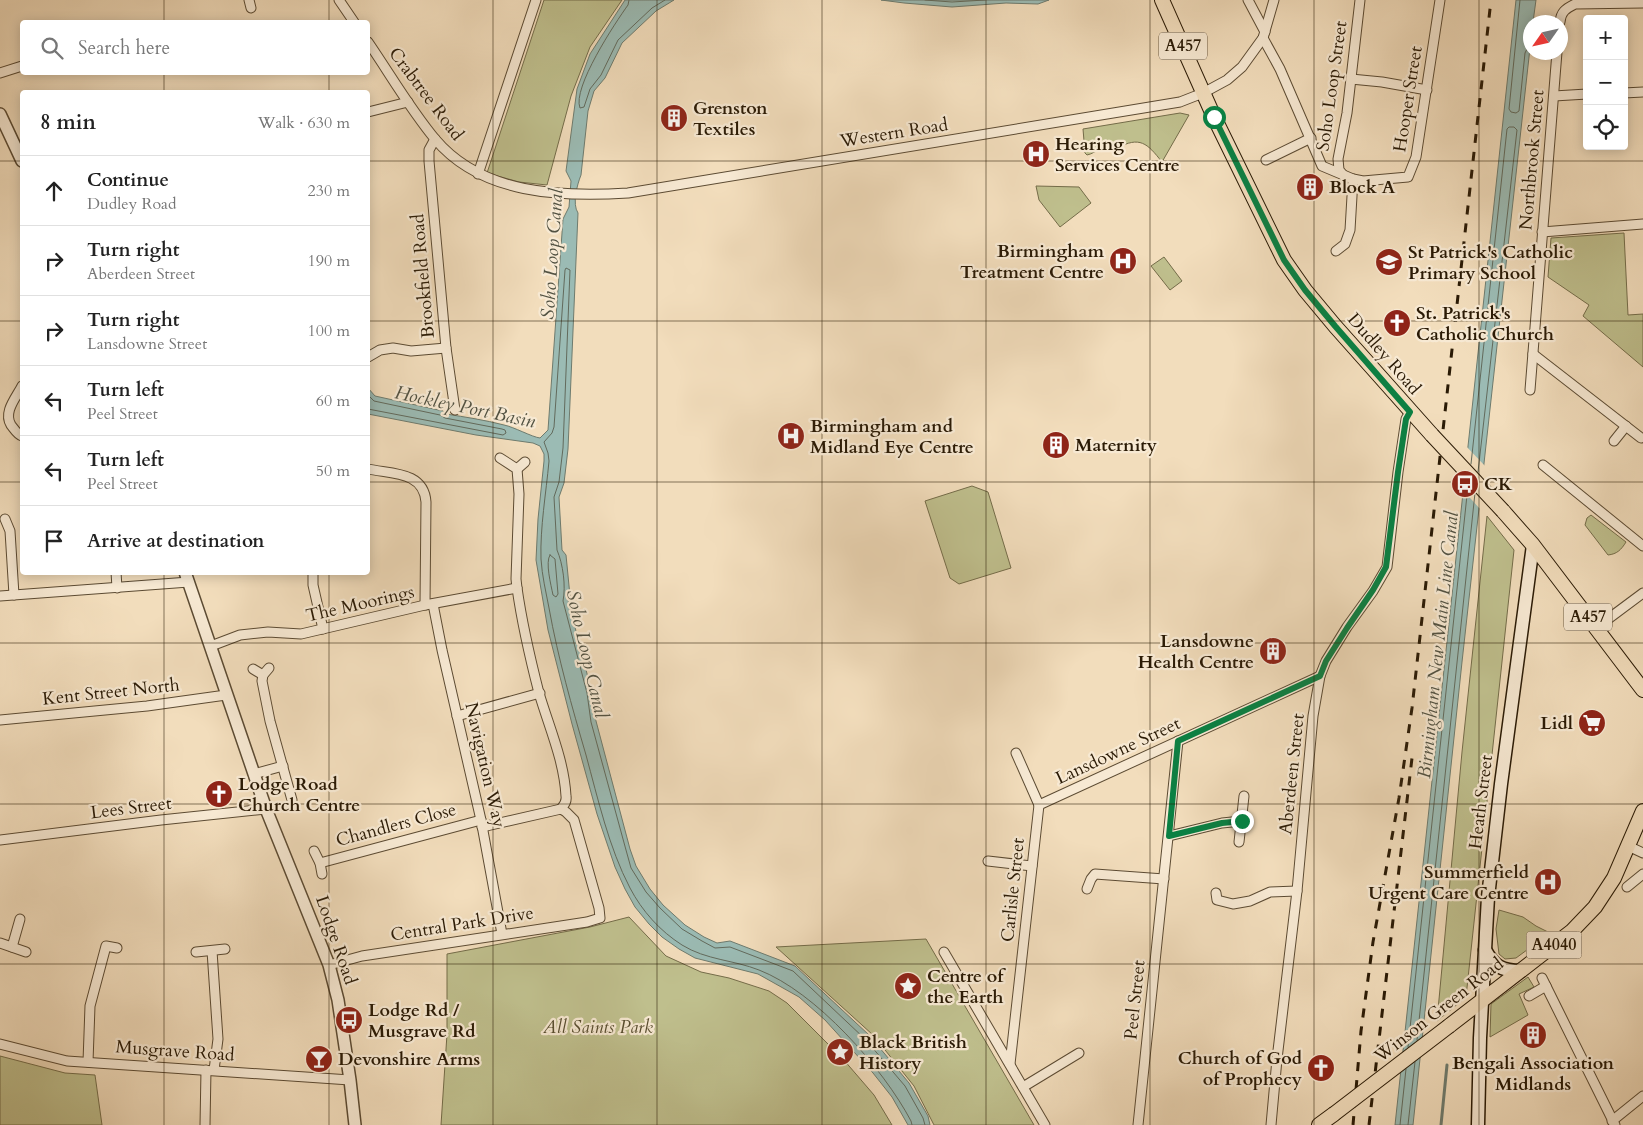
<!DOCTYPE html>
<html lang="en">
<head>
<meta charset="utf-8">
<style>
  body { margin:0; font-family:Cardo,serif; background:#f2f2f2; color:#222 }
  .controls { position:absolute; right:15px; top:15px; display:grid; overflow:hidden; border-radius:5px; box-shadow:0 2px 12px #0003 }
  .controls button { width:45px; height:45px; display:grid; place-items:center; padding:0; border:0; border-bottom:1px solid #e0e0e0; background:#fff; color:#222; font:25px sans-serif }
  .compass { position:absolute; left:1523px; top:15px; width:45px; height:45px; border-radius:50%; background:#fff; box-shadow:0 2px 12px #0003; rotate:236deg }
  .stop { position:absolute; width:15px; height:15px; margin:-11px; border:4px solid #0b8043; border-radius:50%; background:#fff }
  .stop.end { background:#0b8043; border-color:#fff; box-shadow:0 1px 5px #0008 }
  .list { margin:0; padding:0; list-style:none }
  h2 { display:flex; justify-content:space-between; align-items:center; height:65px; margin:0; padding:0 20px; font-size:21px }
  h2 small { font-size:16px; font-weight:400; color:#767676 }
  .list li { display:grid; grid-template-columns:32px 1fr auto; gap:15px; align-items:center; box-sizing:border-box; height:70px; padding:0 20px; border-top:1px solid #e0e0e0 }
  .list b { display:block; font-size:19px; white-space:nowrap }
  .list p { margin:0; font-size:16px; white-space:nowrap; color:#767676 }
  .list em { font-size:16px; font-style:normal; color:#767676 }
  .icon { flex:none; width:28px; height:28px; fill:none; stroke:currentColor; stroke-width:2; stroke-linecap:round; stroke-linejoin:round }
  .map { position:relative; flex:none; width:1643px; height:1125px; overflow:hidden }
  .search { position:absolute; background:#fff; box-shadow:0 2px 12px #0003; left:20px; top:20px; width:350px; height:55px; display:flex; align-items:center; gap:12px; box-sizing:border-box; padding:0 18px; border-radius:5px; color:#767676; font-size:19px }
  .panel { position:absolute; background:#fff; box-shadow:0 2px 12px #0003; left:20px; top:90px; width:350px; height:485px; border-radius:5px }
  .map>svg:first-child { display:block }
  .green { fill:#bfbf8d; stroke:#746c49 }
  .water { fill:#9bbbb4; stroke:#6e7b6e }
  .pier { fill:#f2ddbc }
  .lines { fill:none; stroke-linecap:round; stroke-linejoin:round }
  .shore { stroke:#626a5c; stroke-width:1 }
  .stream { stroke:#6e7b6e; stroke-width:3 }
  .minor-casing { stroke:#5c4b33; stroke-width:11 }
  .tertiary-casing { stroke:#5c4b33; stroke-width:14 }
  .secondary-casing { stroke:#2a1a05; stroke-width:15 }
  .primary-casing { stroke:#2a1a05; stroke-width:16 }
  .minor { stroke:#f7e9d3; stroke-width:9 }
  .tertiary { stroke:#f7e9d3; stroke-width:11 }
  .secondary { stroke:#f7e9d3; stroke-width:12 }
  .primary { stroke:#f2ddbc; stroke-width:14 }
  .rail { stroke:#2a1a05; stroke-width:3; stroke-dasharray:9 9; stroke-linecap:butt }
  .primary-bridge-casing { stroke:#2a1a05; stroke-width:16; stroke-linecap:butt }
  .primary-bridge { stroke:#f2ddbc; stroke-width:14 }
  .route { stroke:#0b8043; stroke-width:6 }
  .grid { fill:none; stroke:#2a1a05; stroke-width:1; stroke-opacity:0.55 }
  .labels { text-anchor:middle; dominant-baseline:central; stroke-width:4.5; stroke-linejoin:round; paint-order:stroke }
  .shield { fill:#f7e9d3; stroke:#685843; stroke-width:1 }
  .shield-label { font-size:16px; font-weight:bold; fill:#2a1a05 }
  .street-label { font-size:18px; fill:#2a1a05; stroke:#f7e9d3 }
  .poi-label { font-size:18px; font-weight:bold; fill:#2a1a05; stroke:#f7e9d3; text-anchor:start }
  .park-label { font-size:18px; font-style:italic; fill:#574c2e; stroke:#f7e9d3 }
  .water-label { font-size:19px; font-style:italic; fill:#525242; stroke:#f7e9d3 }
</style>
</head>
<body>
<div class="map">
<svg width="1643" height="1125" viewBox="0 0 1643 1125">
  <rect width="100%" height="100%" fill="#f2ddbc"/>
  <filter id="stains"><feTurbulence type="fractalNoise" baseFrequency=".004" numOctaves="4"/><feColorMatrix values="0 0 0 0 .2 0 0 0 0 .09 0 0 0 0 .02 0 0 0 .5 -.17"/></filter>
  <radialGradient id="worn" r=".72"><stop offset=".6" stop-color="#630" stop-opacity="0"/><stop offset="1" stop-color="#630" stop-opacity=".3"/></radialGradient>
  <g class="green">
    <path d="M544 0H622L590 47 571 96 547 185 519 182 487 173Z"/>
    <path d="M1180 113 1189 115 1162 162C1147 143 1140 136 1117 148L1112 144C1101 144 1097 153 1087 155L1085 153 1083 129Z"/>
    <path d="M1036 186 1079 187 1091 203 1060 227 1039 200Z"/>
    <path d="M1624 233 1628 315 1643 314V367L1583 316 1589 305 1548 277 1551 238Z"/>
    <path d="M1164 257 1182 281 1170 290 1151 266Z"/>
    <path d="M972 486 988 492 1011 568 959 584 950 578 925 501Z"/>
    <path d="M1591 515 1626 542C1621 550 1617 554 1608 555L1585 525 1587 518Z"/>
    <path d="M1487 516 1514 550 1466 997 1437 1021 1462 752Z"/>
    <path d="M1499 910 1523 917 1536 926 1550 933 1516 958 1505 959 1499 954 1496 929Z"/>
    <path d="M629 917 666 956 701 972 729 978 769 991 787 1003 843 1059 874 1095 892 1125H441L447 1034V954L590 927Z"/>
    <path d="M926 939 1034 1125H934L914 1086 873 1035 776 947Z"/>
    <path d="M1528 977 1534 987 1519 994 1528 1015 1490 1037 1491 1004Z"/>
    <path d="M0 1056 65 1073 95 1075 102 1125H0Z"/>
  </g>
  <g class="water">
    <path d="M625 0H674L656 11 622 43 605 78 594 91 588 111 581 175C577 185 572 204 578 213L568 449 564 483 559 497 562 550 566 555 570 596 568 600 592 693 596 721 630 849 636 866 650 889 663 905 685 925 704 937 717 943 730 941 795 966 869 1035 909 1083 928 1116 930 1125H908L892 1097 873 1073 825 1020 799 997 758 974 695 958 679 949 662 937 649 924 635 907 625 889 615 867 597 814 572 724 548 630 536 560 538 519 544 461V454L540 446 533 443 476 435 368 414V388L375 396 443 411 446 414C465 417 485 420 504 425 514 427 532 437 540 438L548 430 563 219 569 207 571 181 566 171 577 89 590 54Z"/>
    <path d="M881 0H1049L1038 4 1006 3 952 7 904 3Z"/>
    <path d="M1516 0H1536L1533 22H1530V48L1462 662 1413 1125H1395Z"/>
  </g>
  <path class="pier" d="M1465 445 1486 467 1481 510 1461 488Z"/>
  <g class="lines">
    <g class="shore">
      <path d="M629 0 628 5C615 23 572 88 580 108L584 107 590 89 601 75 618 40 652 8 665 0"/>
      <path d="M925 0 952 2 985 0"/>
      <path d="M1520 0 1509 109 1511 112 1516 113 1519 111 1525 53 1527 49 1530 48"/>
      <path d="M368 395 374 401 440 415 445 418 502 429 505 430 506 433 503 435 368 409"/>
      <path d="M1471 464 1507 129 1509 127H1514L1517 130 1478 472"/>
      <path d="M550 555 555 559 558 594 556 597 553 595C551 585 545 562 550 555Z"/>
      <path d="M1417 1040 1475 493"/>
      <path d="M1408 1047 1468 486"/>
      <path d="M912 1125 911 1121C883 1068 816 992 759 970 734 960 706 960 682 945 660 931 642 911 630 888 609 848 598 799 586 755 572 707 558 658 549 608 546 592 542 576 541 559 540 527 546 494 549 461L548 453 544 442 552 433 554 427 565 270 566 268 570 270 563 448 559 482 554 497 557 550C563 564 566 586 563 601L587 693 591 722 626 850 631 868 646 892 660 908 682 929 702 941 715 948 730 947 793 971 865 1039 905 1086 923 1118 925 1125"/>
      <path d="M1400 1125 1406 1069"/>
      <path d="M1408 1125 1415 1062"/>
    </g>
    <path class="stream" d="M1441 1125 1447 1065"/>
    <g class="minor-casing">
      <g id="minor">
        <path d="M249 0 251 8"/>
        <path d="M339 0 354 22"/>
        <path d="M1248 0 1265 32"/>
        <path d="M1560 22C1561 12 1565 9 1575 4L1643 3"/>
        <path d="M1263 38 1280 69 1322 166 1353 179 1363 181 1408 177 1416 157 1440 0"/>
        <path d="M368 42C390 74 410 109 435 139 482 195 561 197 628 193L1180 102 1203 93 1227 80 1242 67 1263 38 1274 0"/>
        <path d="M0 73 22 66"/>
        <path d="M1351 79 1382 82 1427 90"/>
        <path d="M1624 93 1643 92"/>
        <path d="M1554 96 1587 94"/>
        <path d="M368 112 408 102"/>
        <path d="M435 139 429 150V161L446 348 455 410"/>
        <path d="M1266 160 1311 138"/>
        <path d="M478 174 536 0"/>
        <path d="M1344 176 1339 170 1338 159 1347 113 1360 0"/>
        <path d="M1542 232 1643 224"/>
        <path d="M1336 251 1345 244 1350 230 1353 179"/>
        <path d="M1533 354 1641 438"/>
        <path d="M368 357 380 350 393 348 411 351 446 348"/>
        <path d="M22 386C16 398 3 412 11 425 15 430 17 434 22 436"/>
        <path d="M1530 390 1557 52"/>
        <path d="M1614 441 1626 426"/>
        <path d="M500 458 517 469 519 494 516 579 517 588C522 623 530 658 539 693 549 727 564 760 566 796 567 802 564 805 561 809"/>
        <path d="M1543 465 1643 546"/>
        <path d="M368 469C391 474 424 471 426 502L425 605"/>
        <path d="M517 469 525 462"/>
        <path d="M5 519 10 531 14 595"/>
        <path d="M116 572 117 588"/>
        <path d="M313 572V585L323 629"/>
        <path d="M0 596 189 582"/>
        <path d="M433 604 442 650 481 820 502 934"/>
        <path d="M1596 628 1643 593"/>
        <path d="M211 646 240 635 268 632 301 634 425 605 517 588"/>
        <path d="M269 668 263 675 262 681 270 721 292 800"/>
        <path d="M253 669 263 675"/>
        <path d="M457 716 540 693"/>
        <path d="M0 720 147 706 226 695"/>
        <path d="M254 774 283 766"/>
        <path d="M1039 805 1320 676"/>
        <path d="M1169 836 1222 823 1242 821"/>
        <path d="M0 840 161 820 266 809"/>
        <path d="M1239 842 1244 796"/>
        <path d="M1628 846 1643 853"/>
        <path d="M314 851 320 863 322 874"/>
        <path d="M988 861 1032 866"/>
        <path d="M320 863 481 820"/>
        <path d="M1627 887 1643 874"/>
        <path d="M1087 889 1091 879 1095 874 1164 879"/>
        <path d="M1216 893 1217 900 1233 904 1250 901 1270 892 1297 891"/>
        <path d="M0 943 26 952"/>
        <path d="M12 947 20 919"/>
        <path d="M212 951 218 1039 214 1070"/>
        <path d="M196 952 225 949"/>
        <path d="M944 952 1045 1125"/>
        <path d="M329 965 362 956 587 922 600 918 599 908 574 820 566 812 561 809 482 827"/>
        <path d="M1542 978 1615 1125"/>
        <path d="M1529 996 1546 986"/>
        <path d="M0 1044 67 1061 350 1080"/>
        <path d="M88 1062 90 1006 106 946 117 948"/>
        <path d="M1010 1064 1039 805 1016 753"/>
        <path d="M1023 1087 1079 1053"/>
        <path d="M1612 1121 1643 1096"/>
        <path d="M205 1125 206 1070"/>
        <path d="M1138 1125 1178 741"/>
        <path d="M1271 1125 1277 1059 1297 891 1313 716 1320 676 1326 661 1347 627 1373 591 1387 567 1398 472 1406 419 1410 412"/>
      </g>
    </g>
    <g class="tertiary-casing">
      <g id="tertiary">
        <path d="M0 114 22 161"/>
        <path d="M185 572 266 809 329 965 338 1000 350 1080 355 1125"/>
      </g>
    </g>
    <g class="secondary-casing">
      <g id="secondary">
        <path d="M1485 950C1494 966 1501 971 1521 971"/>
        <path d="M1478 1125 1480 1038 1488 897 1501 784 1533 545"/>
      </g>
    </g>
    <g class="primary-casing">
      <g id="primary">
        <path d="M1162 0 1214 117 1284 260 1305 290 1335 326 1432 435"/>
        <path d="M1503 511 1533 545 1643 690"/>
        <path d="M1449 1026 1572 931 1595 907 1614 878 1643 811"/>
        <path d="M1319 1125 1334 1114"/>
      </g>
    </g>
    <use href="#minor" class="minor"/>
    <use href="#tertiary" class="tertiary"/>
    <use href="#secondary" class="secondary"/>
    <use href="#primary" class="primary"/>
    <g class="rail">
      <path d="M1353 1125 1361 1031 1373 942 1399 798 1412 708 1491 0"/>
      <path d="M1369 1125 1412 758"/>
    </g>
    <g class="primary-bridge-casing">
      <g id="primary-bridge">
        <path d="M1432 435 1503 511"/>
        <path d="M1334 1114 1449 1026"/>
      </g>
    </g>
    <use href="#primary-bridge" class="primary-bridge"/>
  </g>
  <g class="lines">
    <path class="route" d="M1214 117 1284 260 1305 290 1335 326 1410 412 1406 419 1398 472 1386 567 1373 590 1347 628 1326 661 1320 676 1178 741 1169 836 1222 823 1242 821"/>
  </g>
  <path class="grid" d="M164 0V22M329 0V22M493 0V1125M657 0V1125M822 0V1125M986 0V1125M1150 0V1125M1314 0V1125M1479 0V1125M164 72V92M329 72V92M0 161H22M368 161H1643M0 321H22M368 321H1643M0 482H22M368 482H1643M164 572V1125M329 572V1125M0 643H1643M0 804H1643M0 964H1643"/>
  <defs>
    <g id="building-disc" transform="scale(1.4375)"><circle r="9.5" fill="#8f2418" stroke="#f7e9d3"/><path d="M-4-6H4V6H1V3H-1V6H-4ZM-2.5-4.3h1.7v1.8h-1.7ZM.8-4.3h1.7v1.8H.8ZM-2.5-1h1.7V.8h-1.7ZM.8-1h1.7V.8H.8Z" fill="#fff"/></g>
    <g id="hospital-disc" transform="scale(1.4375)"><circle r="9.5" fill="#8f2418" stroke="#f7e9d3"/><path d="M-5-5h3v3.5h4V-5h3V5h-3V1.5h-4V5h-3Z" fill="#fff"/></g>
    <g id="school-disc" transform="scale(1.4375)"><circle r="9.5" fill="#8f2418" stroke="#f7e9d3"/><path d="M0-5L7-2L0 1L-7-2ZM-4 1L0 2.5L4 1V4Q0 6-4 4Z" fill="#fff"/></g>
    <g id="church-disc" transform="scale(1.4375)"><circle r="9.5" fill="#8f2418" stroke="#f7e9d3"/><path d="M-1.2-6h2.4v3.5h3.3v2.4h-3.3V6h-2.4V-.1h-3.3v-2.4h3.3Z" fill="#fff"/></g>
    <g id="bus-disc" transform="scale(1.4375)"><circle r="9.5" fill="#8f2418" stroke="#f7e9d3"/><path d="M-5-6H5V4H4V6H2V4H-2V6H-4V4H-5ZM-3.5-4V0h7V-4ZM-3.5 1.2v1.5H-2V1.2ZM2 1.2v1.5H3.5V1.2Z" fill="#fff"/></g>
    <g id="supermarket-disc" transform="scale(1.4375)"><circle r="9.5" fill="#8f2418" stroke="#f7e9d3"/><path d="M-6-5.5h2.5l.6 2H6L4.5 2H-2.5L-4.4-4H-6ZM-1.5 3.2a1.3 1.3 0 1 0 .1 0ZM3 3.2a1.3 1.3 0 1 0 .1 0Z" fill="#fff"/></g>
    <g id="sight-disc" transform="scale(1.4375)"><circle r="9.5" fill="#8f2418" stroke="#f7e9d3"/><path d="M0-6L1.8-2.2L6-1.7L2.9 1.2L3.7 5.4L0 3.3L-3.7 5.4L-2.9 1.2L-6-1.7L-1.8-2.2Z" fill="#fff"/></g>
    <g id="bar-disc" transform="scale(1.4375)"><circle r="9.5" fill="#8f2418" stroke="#f7e9d3"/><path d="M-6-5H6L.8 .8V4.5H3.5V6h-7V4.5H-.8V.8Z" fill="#fff"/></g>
  </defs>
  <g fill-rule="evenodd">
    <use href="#building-disc" x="674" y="118"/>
    <use href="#hospital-disc" x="1036" y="154"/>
    <use href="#building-disc" x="1310" y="187"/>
    <use href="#hospital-disc" x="1123" y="261"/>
    <use href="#school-disc" x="1389" y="262"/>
    <use href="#church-disc" x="1397" y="323"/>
    <use href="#hospital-disc" x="791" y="436"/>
    <use href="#building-disc" x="1056" y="445"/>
    <use href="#bus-disc" x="1465" y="484"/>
    <use href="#building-disc" x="1273" y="651"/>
    <use href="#supermarket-disc" x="1592" y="723"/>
    <use href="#church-disc" x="219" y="794"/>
    <use href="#hospital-disc" x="1548" y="882"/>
    <use href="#sight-disc" x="908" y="986"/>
    <use href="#bus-disc" x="349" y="1020"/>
    <use href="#building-disc" x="1533" y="1035"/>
    <use href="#sight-disc" x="840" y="1052"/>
    <use href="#bar-disc" x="319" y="1059"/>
    <use href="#church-disc" x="1321" y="1068"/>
  </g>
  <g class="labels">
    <g class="shield">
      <rect x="1159" y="32.5" width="48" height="27" rx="4"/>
      <rect x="1564" y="603.5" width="48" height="27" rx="4"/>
      <rect x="1526.5" y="931.5" width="55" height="27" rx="4"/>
    </g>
    <g class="shield-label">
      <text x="1183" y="46">A457</text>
      <text x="1588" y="617">A457</text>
      <text x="1554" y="945">A4040</text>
    </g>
    <g class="street-label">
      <text transform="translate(1332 86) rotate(-82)">Soho Loop Street</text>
      <text transform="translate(426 94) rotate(53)">Crabtree Road</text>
      <text transform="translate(1408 99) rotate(-81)">Hooper Street</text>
      <text transform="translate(894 133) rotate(-9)">Western Road</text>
      <text transform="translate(1532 160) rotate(-85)">Northbrook Street</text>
      <text transform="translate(423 276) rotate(-95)">Brookfield Road</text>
      <text transform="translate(1384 354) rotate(49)">Dudley Road</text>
      <text transform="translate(360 604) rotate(-13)">The Moorings</text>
      <text transform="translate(111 692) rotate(-6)">Kent Street North</text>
      <text transform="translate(1118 751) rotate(-25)">Lansdowne Street</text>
      <text transform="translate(485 765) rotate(77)">Navigation Way</text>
      <text transform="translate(1292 774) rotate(-84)">Aberdeen Street</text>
      <text transform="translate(1481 802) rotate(-83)">Heath Street</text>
      <text transform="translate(131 808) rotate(-7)">Lees Street</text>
      <text transform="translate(396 825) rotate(-15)">Chandlers Close</text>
      <text transform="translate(1013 890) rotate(-84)">Carlisle Street</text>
      <text transform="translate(462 924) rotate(-9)">Central Park Drive</text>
      <text transform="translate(336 940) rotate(71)">Lodge Road</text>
      <text transform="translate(1135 1000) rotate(-84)">Peel Street</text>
      <text transform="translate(1439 1010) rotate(-38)">Winson Green Road</text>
      <text transform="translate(175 1051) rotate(4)">Musgrave Road</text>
    </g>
    <g class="poi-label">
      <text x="693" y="108">Grenston<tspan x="693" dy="21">Textiles</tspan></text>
      <text x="1055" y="144">Hearing<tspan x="1055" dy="21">Services Centre</tspan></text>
      <text x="1329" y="187">Block A</text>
      <text x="1104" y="251" text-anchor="end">Birmingham<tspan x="1104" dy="21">Treatment Centre</tspan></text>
      <text x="1408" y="252">St Patrick's Catholic<tspan x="1408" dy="21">Primary School</tspan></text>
      <text x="1416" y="313">St. Patrick's<tspan x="1416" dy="21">Catholic Church</tspan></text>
      <text x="810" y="426">Birmingham and<tspan x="810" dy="21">Midland Eye Centre</tspan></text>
      <text x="1075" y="445">Maternity</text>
      <text x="1484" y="484">CK</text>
      <text x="1254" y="641" text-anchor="end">Lansdowne<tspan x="1254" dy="21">Health Centre</tspan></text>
      <text x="1573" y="723" text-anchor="end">Lidl</text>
      <text x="238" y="784">Lodge Road<tspan x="238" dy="21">Church Centre</tspan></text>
      <text x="1529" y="872" text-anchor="end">Summerfield<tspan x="1529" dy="21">Urgent Care Centre</tspan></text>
      <text x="927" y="976">Centre of<tspan x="927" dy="21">the Earth</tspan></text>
      <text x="368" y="1010">Lodge Rd /<tspan x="368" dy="21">Musgrave Rd</tspan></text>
      <text x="859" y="1042">Black British<tspan x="859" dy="21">History</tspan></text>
      <text x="1302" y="1058" text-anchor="end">Church of God<tspan x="1302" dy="21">of Prophecy</tspan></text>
      <text x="338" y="1059">Devonshire Arms</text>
      <text x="1533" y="1063" text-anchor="middle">Bengali Association<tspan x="1533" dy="21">Midlands</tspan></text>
    </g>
    <g class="park-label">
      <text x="598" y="1027">All Saints Park</text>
    </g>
    <g class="water-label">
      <text transform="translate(552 254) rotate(-86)">Soho Loop Canal</text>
      <text transform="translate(465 407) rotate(12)">Hockley Port Basin</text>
      <text transform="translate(1438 645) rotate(-84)">Birmingham New Main Line Canal</text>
      <text transform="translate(587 654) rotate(77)">Soho Loop Canal</text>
    </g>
  </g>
  <rect width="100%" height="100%" filter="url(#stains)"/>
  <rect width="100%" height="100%" fill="url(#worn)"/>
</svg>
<div class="controls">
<button>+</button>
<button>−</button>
<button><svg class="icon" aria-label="locate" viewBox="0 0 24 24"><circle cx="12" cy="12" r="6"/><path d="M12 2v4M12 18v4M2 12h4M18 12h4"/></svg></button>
</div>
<svg class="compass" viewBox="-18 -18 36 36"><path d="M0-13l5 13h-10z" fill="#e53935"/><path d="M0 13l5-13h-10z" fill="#767676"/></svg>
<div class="stop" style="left:1214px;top:117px"></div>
<div class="stop end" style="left:1242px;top:821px"></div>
<div class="search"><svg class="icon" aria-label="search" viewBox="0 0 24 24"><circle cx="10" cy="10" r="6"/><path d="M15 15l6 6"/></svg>Search here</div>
<section class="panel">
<h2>8 min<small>Walk · 630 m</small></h2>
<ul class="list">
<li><svg class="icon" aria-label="ahead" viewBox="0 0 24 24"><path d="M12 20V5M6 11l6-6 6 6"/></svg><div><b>Continue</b><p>Dudley Road</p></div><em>230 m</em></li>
<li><svg class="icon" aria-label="right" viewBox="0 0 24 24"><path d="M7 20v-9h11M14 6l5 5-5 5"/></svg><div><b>Turn right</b><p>Aberdeen Street</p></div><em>190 m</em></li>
<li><svg class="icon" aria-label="right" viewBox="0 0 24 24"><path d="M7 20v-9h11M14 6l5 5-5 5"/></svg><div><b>Turn right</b><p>Lansdowne Street</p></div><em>100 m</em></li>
<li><svg class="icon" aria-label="left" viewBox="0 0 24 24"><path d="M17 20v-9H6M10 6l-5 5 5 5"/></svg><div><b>Turn left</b><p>Peel Street</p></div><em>60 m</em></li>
<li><svg class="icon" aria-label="left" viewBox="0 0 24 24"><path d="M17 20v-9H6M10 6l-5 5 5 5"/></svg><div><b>Turn left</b><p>Peel Street</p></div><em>50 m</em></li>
<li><svg class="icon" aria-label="arrive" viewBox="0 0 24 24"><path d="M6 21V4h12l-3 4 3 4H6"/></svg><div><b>Arrive at destination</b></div></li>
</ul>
</section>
</div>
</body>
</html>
